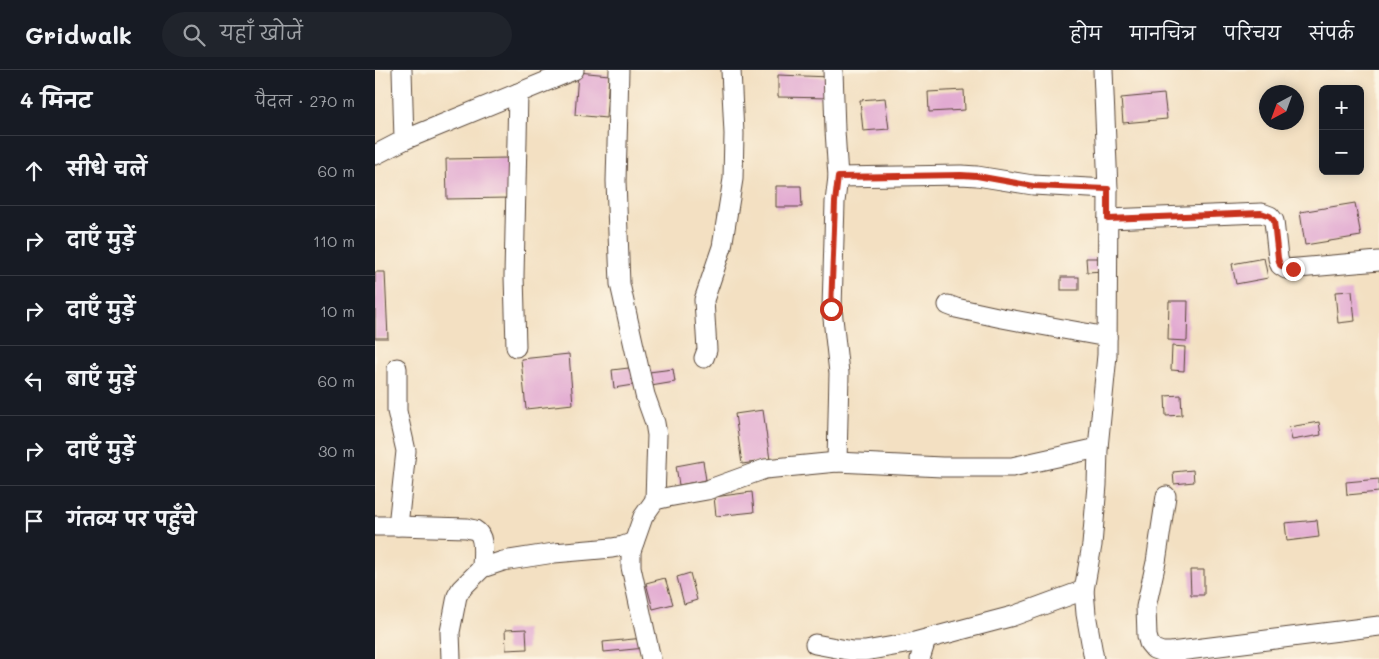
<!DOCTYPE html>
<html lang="hi">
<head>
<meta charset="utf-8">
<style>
  body { margin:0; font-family:Mali,"Playpen Sans Deva",sans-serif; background:#20242c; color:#f1f3f6 }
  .controls { position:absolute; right:15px; top:15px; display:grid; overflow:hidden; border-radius:8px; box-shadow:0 2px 12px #0003 }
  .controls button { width:45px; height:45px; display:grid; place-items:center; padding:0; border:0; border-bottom:1px solid #363941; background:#171b24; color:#f1f3f6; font:25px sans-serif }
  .compass { position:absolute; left:884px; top:15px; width:45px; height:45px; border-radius:50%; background:#171b24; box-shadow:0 2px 12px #0003; rotate:221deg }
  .stop { position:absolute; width:15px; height:15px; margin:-11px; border:4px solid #c8321e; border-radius:50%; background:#fff }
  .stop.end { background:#c8321e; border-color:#fff; box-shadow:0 1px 5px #0008 }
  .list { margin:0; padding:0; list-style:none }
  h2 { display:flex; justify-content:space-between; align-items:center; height:65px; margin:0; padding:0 20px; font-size:21px }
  h2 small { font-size:16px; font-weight:400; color:#9ea1a6 }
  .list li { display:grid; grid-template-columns:32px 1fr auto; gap:15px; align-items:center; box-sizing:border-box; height:70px; padding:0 20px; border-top:1px solid #363941 }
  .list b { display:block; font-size:19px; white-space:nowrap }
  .list em { font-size:16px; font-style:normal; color:#9ea1a6 }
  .icon { flex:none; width:28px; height:28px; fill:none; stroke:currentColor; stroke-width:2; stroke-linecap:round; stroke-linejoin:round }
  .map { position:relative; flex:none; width:1004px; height:589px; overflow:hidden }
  header { display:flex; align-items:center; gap:30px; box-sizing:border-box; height:70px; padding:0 25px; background:#171b24; border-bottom:1px solid #363941 }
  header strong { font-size:24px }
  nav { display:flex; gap:28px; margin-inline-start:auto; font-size:18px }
  .search { width:350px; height:45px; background:#20242c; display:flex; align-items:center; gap:12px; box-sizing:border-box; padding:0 18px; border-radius:28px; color:#9ea1a6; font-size:19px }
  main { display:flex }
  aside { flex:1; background:#171b24 }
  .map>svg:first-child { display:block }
  .building { fill:#e2aad2 }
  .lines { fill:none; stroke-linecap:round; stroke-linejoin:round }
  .minor-casing { stroke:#574537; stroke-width:21 }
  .minor { stroke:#fff; stroke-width:19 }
  .route { stroke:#c8321e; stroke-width:6 }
</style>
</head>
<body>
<header>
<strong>Gridwalk</strong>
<div class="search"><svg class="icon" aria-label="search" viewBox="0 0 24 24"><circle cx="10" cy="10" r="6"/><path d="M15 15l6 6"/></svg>यहाँ खोजें</div>
<nav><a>होम</a><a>मानचित्र</a><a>परिचय</a><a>संपर्क</a></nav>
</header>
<main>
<aside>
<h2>4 मिनट<small>पैदल · 270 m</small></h2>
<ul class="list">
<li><svg class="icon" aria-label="ahead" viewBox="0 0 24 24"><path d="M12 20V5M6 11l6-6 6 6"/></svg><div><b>सीधे चलें</b></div><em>60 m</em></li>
<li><svg class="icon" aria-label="right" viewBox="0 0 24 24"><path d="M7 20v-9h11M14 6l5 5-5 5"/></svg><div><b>दाएँ मुड़ें</b></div><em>110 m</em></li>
<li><svg class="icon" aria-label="right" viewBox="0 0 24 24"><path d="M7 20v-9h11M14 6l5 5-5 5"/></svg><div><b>दाएँ मुड़ें</b></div><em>10 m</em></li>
<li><svg class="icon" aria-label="left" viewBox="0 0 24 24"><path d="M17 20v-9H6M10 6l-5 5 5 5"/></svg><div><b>बाएँ मुड़ें</b></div><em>60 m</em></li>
<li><svg class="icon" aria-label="right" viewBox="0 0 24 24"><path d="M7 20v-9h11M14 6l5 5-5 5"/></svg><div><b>दाएँ मुड़ें</b></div><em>30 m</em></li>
<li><svg class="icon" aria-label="arrive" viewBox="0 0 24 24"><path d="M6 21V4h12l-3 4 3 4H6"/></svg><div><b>गंतव्य पर पहुँचे</b></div></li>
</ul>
</aside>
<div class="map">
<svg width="1004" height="589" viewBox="0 0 1004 589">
  <rect width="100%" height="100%" fill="#fcf5e5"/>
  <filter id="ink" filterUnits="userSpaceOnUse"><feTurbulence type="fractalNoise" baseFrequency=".02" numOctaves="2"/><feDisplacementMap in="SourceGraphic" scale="10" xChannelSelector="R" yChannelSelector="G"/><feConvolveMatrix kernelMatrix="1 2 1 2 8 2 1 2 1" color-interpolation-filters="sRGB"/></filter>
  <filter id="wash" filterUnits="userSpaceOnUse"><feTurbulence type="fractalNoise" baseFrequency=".0096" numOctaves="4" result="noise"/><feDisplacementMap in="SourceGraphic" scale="20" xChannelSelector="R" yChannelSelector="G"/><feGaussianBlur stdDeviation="1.12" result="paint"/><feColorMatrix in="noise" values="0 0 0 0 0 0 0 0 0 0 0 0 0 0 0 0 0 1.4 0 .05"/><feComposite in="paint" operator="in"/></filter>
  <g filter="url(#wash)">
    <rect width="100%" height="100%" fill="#f3e0c2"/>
    <g id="blocks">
      <g class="building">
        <path d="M203 2 234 5 231 48 200 45Z"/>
        <path d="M403 5 456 7 455 28 403 27Z"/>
        <path d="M589 20 590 40 554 42 553 22Z"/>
        <path d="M789 24 792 49 748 53 746 28Z"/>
        <path d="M510 28 514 59 488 61 485 30Z"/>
        <path d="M134 88 135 128 72 129 71 89Z"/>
        <path d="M401 116H426L427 137H401Z"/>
        <path d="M980 133 986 166 930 175 925 142Z"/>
        <path d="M711 188H728V201L712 202Z"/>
        <path d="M889 188 893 208 861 214 857 194Z"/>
        <path d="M0 202H10L13 268H0Z"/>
        <rect x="686" y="207" width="18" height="13"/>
        <path d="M977 221 980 251 963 253 960 222Z"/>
        <path d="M794 231H813L812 271 793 270Z"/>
        <path d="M797 276 810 277 809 301 796 300Z"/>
        <path d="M194 284 198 334 151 339 146 289Z"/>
        <path d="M262 297 264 314 239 318 237 300Z"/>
        <path d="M298 299 300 312 276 316 274 302Z"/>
        <path d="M806 325 807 345 791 346 790 326Z"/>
        <path d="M388 340 395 390 367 394 360 344Z"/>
        <path d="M944 352 946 365 917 370 914 357Z"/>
        <path d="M328 391 331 410 304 415 301 396Z"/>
        <path d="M818 400 819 412 799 414 798 402Z"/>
        <path d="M1004 409V422L972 425 971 412Z"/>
        <path d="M377 422 379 442 341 446 339 427Z"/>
        <path d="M942 450 944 467 912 471 910 453Z"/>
        <path d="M815 500H829V525H816Z"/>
        <path d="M315 503 322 530 309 534 302 507Z"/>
        <path d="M290 508 298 534 278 539 271 513Z"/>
        <path d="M151 559 152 579 131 580 130 560Z"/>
        <path d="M269 568 270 578 229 582 228 572Z"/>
      </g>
    </g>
  </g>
  <g filter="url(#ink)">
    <use href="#blocks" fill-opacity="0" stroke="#574537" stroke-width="1"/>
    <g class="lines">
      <g class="minor-casing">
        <g id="minor">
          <path d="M27 0 29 70"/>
          <path d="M244 0 241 111 245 214 270 325 280 353 282 365 280 430"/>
          <path d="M458 0 460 60 463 107 460 132 457 239 464 303 462 392"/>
          <path d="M0 85 29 70 199 0"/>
          <path d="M463 107 586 105 602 106 658 115 733 119"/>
          <path d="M733 149 887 143 895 146 899 151 903 188 905 195 911 199 1004 191"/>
          <path d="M573 235 581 238 627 248 732 267"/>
          <path d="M141 277 139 206 143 23"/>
          <path d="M329 288 332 280 329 230 347 177 358 109 359 64 356 0"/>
          <path d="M22 298V341L31 381 23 456"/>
          <path d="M791 426 781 492 771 537 772 566 774 573 779 579 787 582H796L1004 556"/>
          <path d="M0 456H23L92 458C94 459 97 459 100 460 111 466 107 487 107 498"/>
          <path d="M440 574 477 581H490L536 573 638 546 709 520"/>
          <path d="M76 589 75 562 82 526 86 519 107 498 128 491 179 483 237 478 248 476 259 472"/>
          <path d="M276 589 256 497V481L268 447 280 430 293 427 332 420 390 399 462 392 567 397H637L723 378"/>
          <path d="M545 589 551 570"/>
          <path d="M719 589 711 544 709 520 717 475 722 415 723 378 732 285 733 119 728 0"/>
        </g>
      </g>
      <use href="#minor" class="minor"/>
    </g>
  </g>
  <g class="lines" filter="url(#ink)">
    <path class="route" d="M456 239 460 132 463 107 586 105 602 106 658 116 733 119V149L886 143 895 146 899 151 903 188 905 195 911 199H918"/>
  </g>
</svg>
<div class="controls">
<button>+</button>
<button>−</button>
</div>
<svg class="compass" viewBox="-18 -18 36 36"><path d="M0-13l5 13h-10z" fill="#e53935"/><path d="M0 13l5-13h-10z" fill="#9ea1a6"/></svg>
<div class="stop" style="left:456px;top:239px"></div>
<div class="stop end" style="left:918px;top:199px"></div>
</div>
</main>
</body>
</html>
